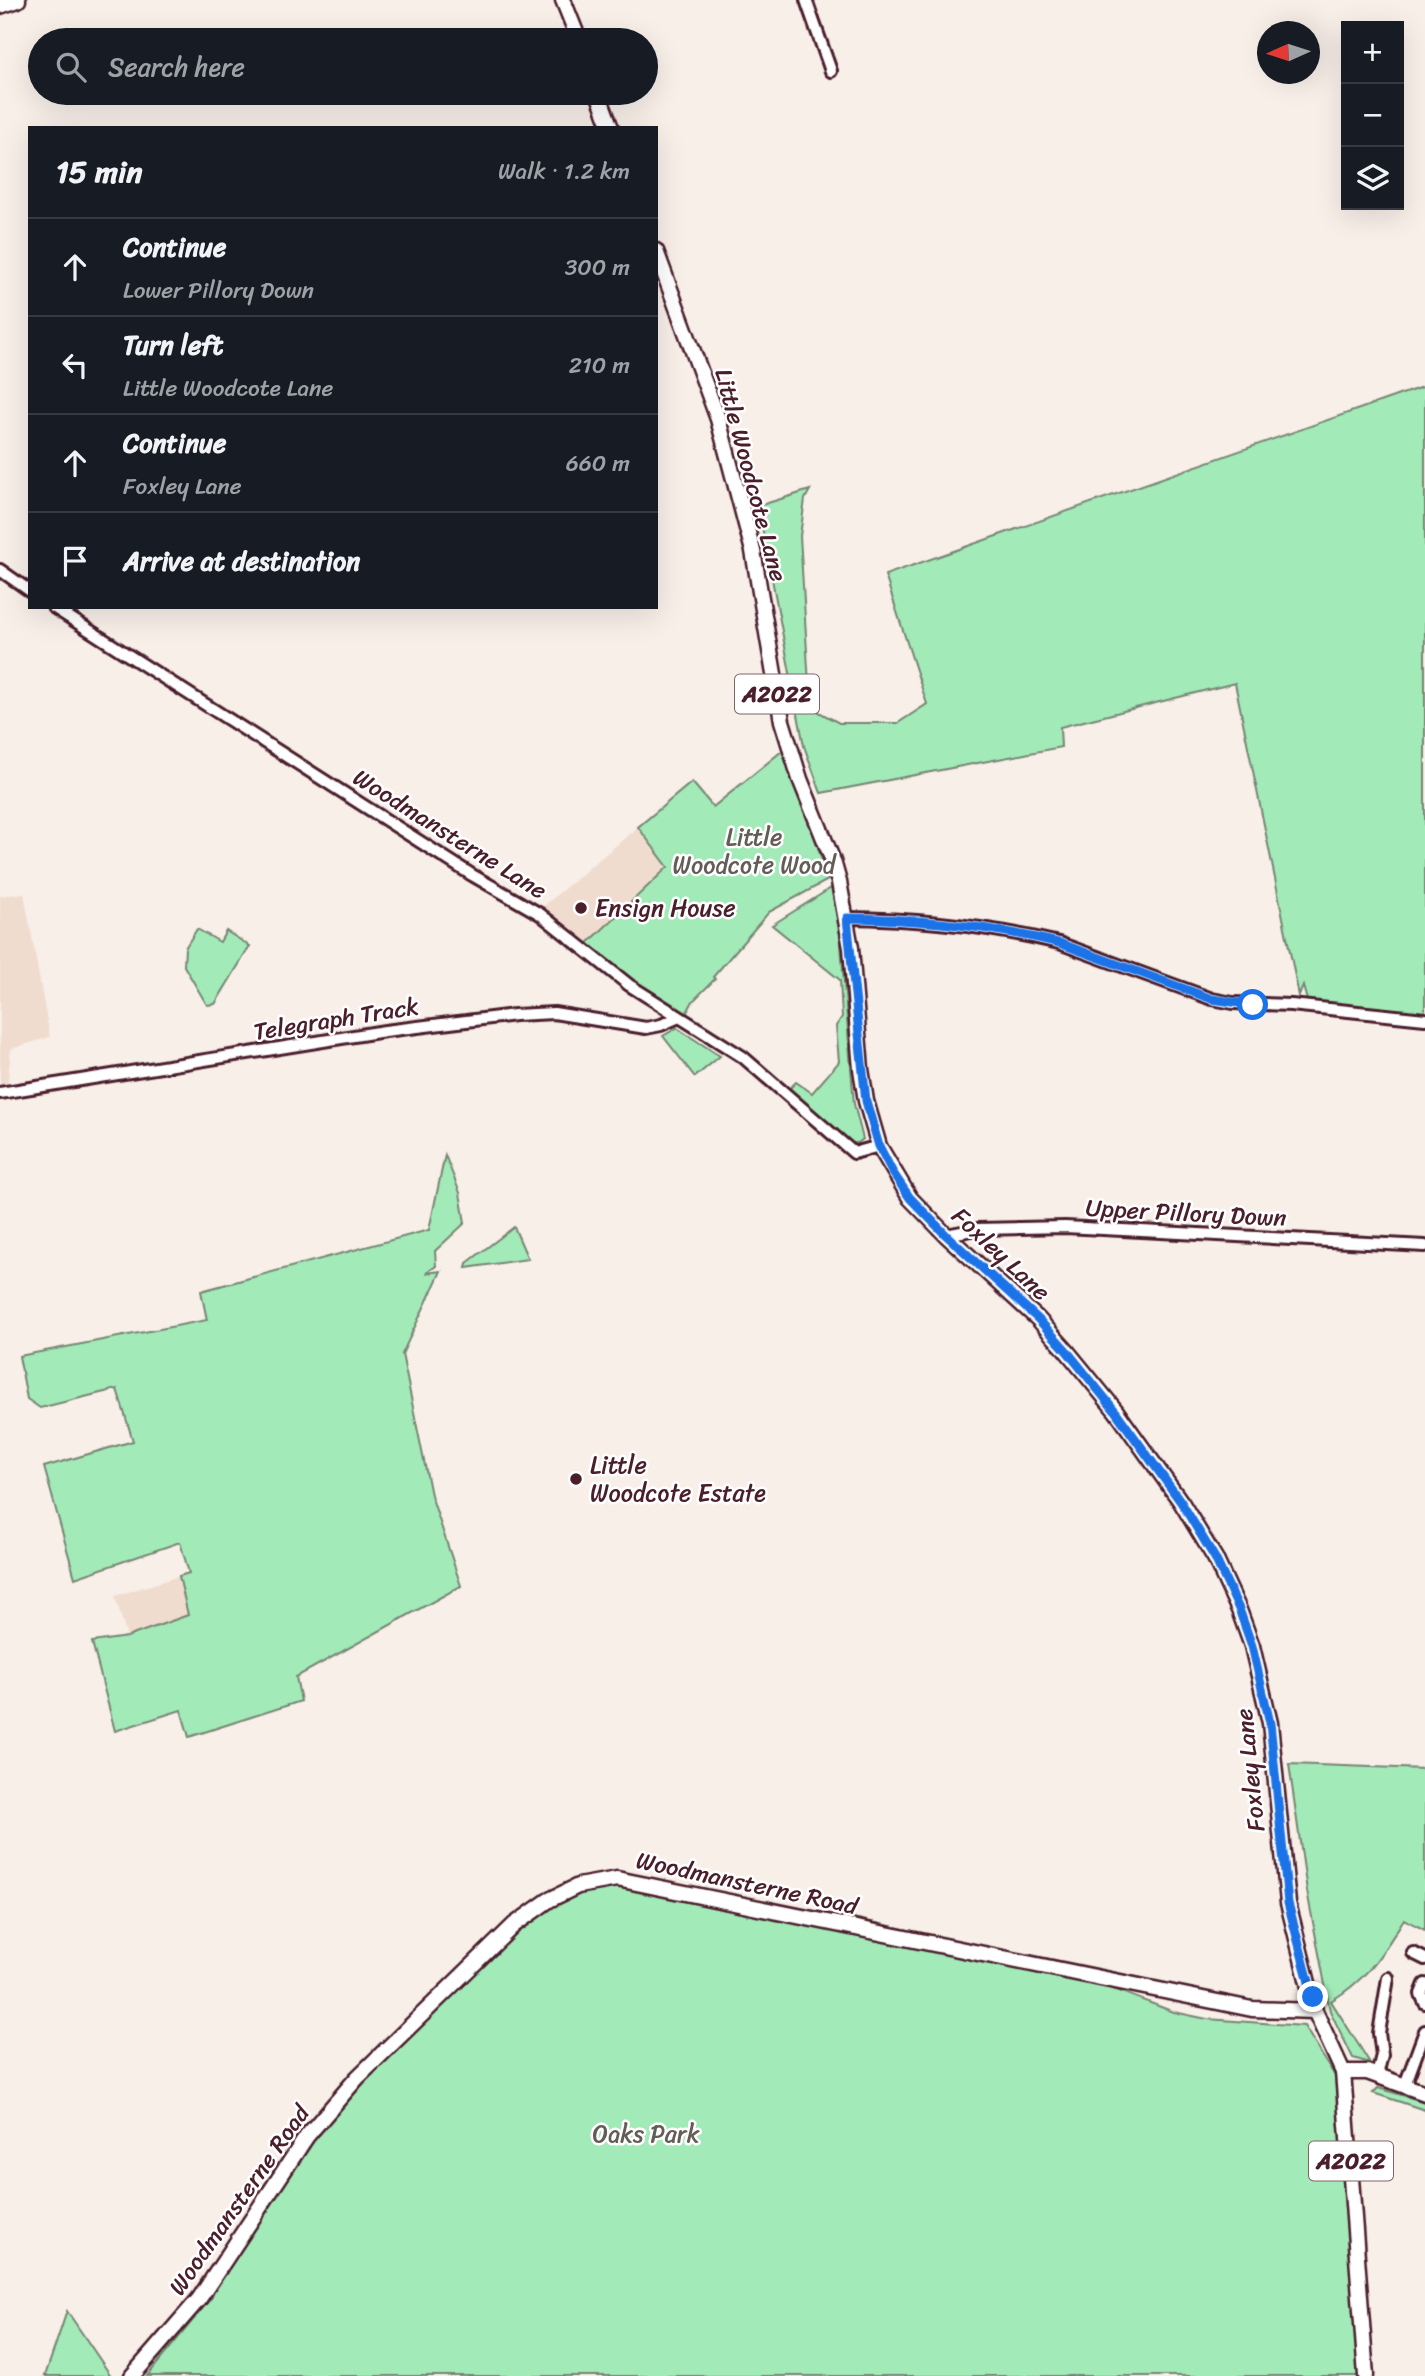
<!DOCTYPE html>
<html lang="en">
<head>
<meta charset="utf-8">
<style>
  body { margin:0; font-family:Sriracha,sans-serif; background:#242831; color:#f1f3f6 }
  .controls { position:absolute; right:21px; top:21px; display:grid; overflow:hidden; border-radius:0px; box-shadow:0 7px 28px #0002 }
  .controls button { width:63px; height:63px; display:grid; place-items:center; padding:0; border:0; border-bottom:2px solid #363941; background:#171b24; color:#f1f3f6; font:35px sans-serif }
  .compass { position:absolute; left:1257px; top:21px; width:63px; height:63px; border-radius:50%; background:#171b24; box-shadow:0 7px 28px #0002; rotate:267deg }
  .stop { position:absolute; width:21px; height:21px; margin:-16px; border:5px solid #1a73e8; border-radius:50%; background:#fff }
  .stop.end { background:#1a73e8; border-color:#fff; box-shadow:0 2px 7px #0008 }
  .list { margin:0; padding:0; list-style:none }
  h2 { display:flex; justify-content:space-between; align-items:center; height:91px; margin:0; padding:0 28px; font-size:30px }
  h2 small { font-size:23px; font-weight:400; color:#9ea1a6 }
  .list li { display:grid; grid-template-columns:46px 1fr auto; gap:21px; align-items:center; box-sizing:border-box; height:98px; padding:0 28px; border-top:2px solid #363941 }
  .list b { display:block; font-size:26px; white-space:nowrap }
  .list p { margin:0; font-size:23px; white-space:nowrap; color:#9ea1a6 }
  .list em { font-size:23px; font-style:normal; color:#9ea1a6 }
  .icon { flex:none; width:38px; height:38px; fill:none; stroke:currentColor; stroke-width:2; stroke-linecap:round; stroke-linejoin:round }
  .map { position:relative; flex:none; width:1425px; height:2376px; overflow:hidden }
  .search { position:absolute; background:#171b24; box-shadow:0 7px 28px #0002; left:28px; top:28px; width:630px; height:77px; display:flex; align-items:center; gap:18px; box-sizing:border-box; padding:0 24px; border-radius:38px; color:#9ea1a6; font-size:26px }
  .panel { position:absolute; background:#171b24; box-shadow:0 7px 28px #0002; left:28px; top:126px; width:630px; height:483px; border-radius:0px }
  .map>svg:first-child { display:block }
  .built { fill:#f0dcce }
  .green { fill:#a2ebb9; stroke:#768572; stroke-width:2 }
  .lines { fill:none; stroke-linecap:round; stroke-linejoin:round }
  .minor-casing { stroke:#4a1f2b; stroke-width:16 }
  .major-casing { stroke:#4a1f2b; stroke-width:19 }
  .minor { stroke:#fff; stroke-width:10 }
  .major { stroke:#fff; stroke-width:14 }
  .route { stroke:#1a73e8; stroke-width:9 }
  .poi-dot { fill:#4a1f2b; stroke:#fff; stroke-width:2.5 }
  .labels { text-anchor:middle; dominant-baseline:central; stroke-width:5; stroke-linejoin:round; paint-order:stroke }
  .shield { fill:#fff; stroke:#80626b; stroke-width:2 }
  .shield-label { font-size:23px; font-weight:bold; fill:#4a1f2b }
  .street-label { font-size:24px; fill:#4a1f2b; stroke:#fff }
  .park-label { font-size:24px; fill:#645c56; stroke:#fff }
  .poi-label { font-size:24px; fill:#4a1f2b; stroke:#fff; text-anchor:start }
</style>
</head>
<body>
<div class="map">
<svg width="1425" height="2376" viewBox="0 0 1425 2376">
  <rect width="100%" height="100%" fill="#f8efe9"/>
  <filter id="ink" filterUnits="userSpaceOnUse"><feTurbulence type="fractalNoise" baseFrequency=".0143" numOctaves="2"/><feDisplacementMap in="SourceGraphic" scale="14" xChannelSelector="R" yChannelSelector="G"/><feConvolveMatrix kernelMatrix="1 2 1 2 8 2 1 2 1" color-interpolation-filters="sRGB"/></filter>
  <g filter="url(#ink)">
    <g class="built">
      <path d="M638 827 669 867 586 945 541 908Z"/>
      <path d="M24 893 50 1037 11 1049 7 1089 0 1090V896Z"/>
      <path d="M179 1576 188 1615 127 1637 115 1596Z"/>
    </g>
    <g class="green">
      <path d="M1425 386V1016L1308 1004 1303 986 1299 996 1235 683 1060 727 1061 747 821 793 804 746 758 506 810 490 805 499 800 536 809 685 819 712 839 723H898L927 704 885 575Z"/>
      <path d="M782 751 815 838 828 880 769 912 713 977 715 979 693 1001 685 1016 630 983 586 945 668 867 638 827 692 782 713 807Z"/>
      <path d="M831 888 839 921 854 1104 863 1139 858 1143H851L789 1089 796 1082 812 1093 839 1062 836 1026 842 1017 840 980 772 925Z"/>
      <path d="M197 929 220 942 226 931 250 946 215 1004 207 1005 184 966 185 948Z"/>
      <path d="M677 1028 720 1056 695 1077 663 1036Z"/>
      <path d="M445 1155 460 1193 465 1223 435 1251 436 1266 426 1273 441 1271 402 1354 431 1495 461 1586 296 1677 301 1701 189 1737 181 1710 115 1731 92 1642 127 1637 188 1615 179 1576 189 1573 180 1542 75 1578 44 1467 133 1441 117 1389 40 1408 27 1399 19 1356 207 1320 201 1291 429 1230Z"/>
      <path d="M514 1227 528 1259 466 1268 467 1263Z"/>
      <path d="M1289 1764 1425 1769V1930L1404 1919C1381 1955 1369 1978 1331 2001L1370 2063 1353 2058 1330 2011 1307 1891Z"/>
      <path d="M617 1879 858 1919 1027 1956 1174 2012 1207 2019 1304 2026 1335 2076 1357 2241 1366 2376H147L212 2297 217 2279 307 2136 549 1900Z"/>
      <path d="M1378 2088 1425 2102V2110L1373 2093Z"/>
      <path d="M67 2311 111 2376H45Z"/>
    </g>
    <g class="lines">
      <g class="minor-casing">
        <g id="minor">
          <path d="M806 0 831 71"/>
          <path d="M0 570 30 591"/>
          <path d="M53 607 472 875 540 914 629 985 743 1057 854 1153 879 1146"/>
          <path d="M847 918C917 919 990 926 1059 943L1212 999 1233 1003 1291 1005 1425 1019"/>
          <path d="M0 1093 385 1031 515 1015 554 1013 646 1028 661 1025 677 1018"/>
          <path d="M946 1235 977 1229 1065 1227 1425 1246"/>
          <path d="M1413 1953 1425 1959"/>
          <path d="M1425 1984 1421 1994 1425 2003"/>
          <path d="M1377 2075 1382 2055 1379 2033 1388 1978"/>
          <path d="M1405 2085 1425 2031"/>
        </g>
      </g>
      <g class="major-casing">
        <g id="major">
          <path d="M563 0 579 40"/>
          <path d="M0 6 18 0"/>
          <path d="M598 93 611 128"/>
          <path d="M656 251 718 419 753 551 782 721 800 779 833 861 839 882 851 948 861 1069 866 1101 879 1146 910 1198 946 1235 1038 1319 1066 1350 1116 1411 1181 1502 1215 1558 1239 1610 1252 1646 1270 1723 1288 1903 1315 2011 1343 2072 1366 2376"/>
          <path d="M1343 2072H1367L1425 2093"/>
          <path d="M132 2376 199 2299 307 2136 357 2078 514 1925 549 1900 578 1886 617 1879 1252 2009 1315 2011"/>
        </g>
      </g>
      <use href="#minor" class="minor"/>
      <use href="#major" class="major"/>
    </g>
  </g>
  <g class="lines" filter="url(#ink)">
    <path class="route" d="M1253 1005 1212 999 1059 943C991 926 917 919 847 918L866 1101 879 1146 893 1173 910 1198 946 1235 1038 1319 1066 1350 1116 1412 1181 1502 1215 1558 1239 1609 1252 1646 1270 1723 1288 1903 1313 1997"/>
  </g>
  <g class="poi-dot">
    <circle cx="581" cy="908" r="7"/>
    <circle cx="576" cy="1479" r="7"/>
  </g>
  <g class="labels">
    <g class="shield">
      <rect x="735" y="674.5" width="84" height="39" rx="5"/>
      <rect x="1309" y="2141.5" width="84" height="39" rx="5"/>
    </g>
    <g class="shield-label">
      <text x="777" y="694">A2022</text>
      <text x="1351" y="2161">A2022</text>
    </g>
    <g class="street-label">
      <text transform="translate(751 475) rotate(75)">Little Woodcote Lane</text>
      <text transform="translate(450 834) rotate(32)">Woodmansterne Lane</text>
      <text transform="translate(336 1019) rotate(-9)">Telegraph Track</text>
      <text transform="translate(1186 1213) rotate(3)">Upper Pillory Down</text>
      <text transform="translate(1001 1254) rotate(43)">Foxley Lane</text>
      <text transform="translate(1250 1770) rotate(-96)">Foxley Lane</text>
      <text transform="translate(747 1883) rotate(12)">Woodmansterne Road</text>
      <text transform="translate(239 2200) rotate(-55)">Woodmansterne Road</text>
    </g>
    <g class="park-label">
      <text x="754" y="837">Little<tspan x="754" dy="28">Woodcote Wood</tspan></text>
      <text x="646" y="2134">Oaks Park</text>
    </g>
    <g class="poi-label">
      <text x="595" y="908">Ensign House</text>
      <text x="590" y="1465">Little<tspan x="590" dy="28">Woodcote Estate</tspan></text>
    </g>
  </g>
</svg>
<div class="controls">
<button>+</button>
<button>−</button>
<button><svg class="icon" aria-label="layers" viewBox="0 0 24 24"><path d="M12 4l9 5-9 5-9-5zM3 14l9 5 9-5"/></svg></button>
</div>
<svg class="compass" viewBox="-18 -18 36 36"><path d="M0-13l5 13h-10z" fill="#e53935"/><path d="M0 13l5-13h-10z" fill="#9ea1a6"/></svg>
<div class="stop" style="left:1253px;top:1005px"></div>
<div class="stop end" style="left:1313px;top:1997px"></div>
<div class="search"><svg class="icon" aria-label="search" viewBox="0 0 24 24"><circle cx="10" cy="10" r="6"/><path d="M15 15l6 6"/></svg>Search here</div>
<section class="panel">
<h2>15 min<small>Walk · 1.2 km</small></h2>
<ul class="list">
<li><svg class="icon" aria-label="ahead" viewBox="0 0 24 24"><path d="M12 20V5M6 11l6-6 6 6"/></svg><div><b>Continue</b><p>Lower Pillory Down</p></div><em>300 m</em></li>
<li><svg class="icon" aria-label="left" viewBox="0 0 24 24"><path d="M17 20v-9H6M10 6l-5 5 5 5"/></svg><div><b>Turn left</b><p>Little Woodcote Lane</p></div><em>210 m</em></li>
<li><svg class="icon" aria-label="ahead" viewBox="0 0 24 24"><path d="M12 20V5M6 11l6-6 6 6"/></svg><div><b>Continue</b><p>Foxley Lane</p></div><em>660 m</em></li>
<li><svg class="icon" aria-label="arrive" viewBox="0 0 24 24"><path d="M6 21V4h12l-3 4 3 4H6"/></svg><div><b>Arrive at destination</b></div></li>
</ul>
</section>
</div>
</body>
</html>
